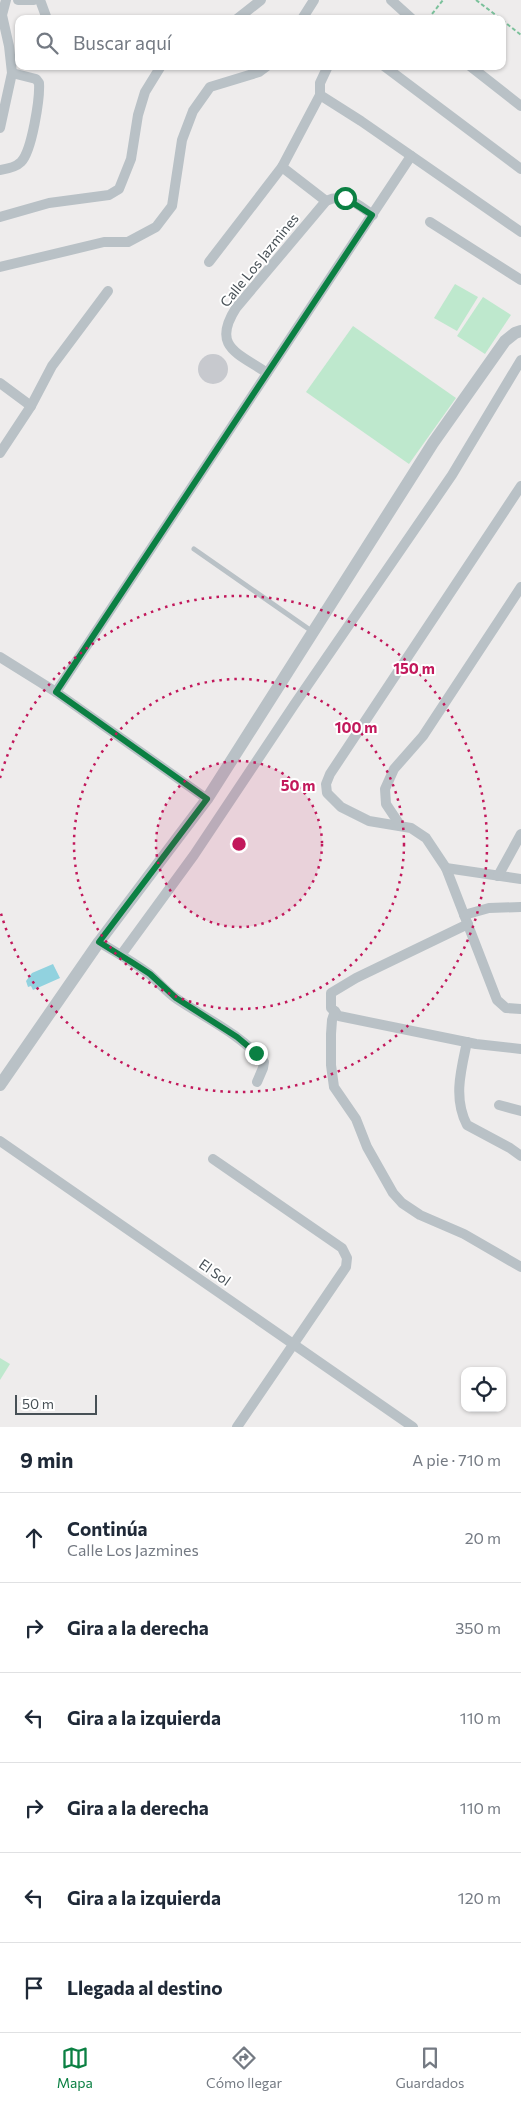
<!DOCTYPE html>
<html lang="es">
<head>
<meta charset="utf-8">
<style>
  body { margin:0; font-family:Commissioner,sans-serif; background:#f2f2f3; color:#1f2937 }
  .controls { position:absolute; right:15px; bottom:15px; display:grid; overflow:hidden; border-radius:10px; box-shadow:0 1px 4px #0004 }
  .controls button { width:45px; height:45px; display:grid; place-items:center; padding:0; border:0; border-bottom:1px solid #e0e1e3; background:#fff; color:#1f2937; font:25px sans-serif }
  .scale { position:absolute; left:15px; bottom:12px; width:82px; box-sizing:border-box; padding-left:5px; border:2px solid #475056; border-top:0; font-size:14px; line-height:18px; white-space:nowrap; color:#475056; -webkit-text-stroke:4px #fff; paint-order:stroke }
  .stop { position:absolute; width:15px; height:15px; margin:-11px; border:4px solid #0b8043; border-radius:50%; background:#fff }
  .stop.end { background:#0b8043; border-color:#fff; box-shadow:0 1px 5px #0008 }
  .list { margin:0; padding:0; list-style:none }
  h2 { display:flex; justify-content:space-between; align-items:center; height:65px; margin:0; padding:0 20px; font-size:21px }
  h2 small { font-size:16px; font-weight:400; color:#747a83 }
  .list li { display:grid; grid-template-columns:32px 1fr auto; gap:15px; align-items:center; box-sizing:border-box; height:90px; padding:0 20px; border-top:1px solid #e0e1e3 }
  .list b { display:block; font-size:19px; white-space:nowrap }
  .list p { margin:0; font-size:16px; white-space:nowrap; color:#747a83 }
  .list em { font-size:16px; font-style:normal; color:#747a83 }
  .icon { flex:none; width:28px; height:28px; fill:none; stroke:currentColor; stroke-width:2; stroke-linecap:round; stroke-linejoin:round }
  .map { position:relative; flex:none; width:521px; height:1427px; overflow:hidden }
  .search { position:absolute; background:#fff; box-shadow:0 1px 4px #0004; left:15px; right:15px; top:15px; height:55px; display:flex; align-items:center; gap:12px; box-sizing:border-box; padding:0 18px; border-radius:10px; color:#747a83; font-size:19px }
  .sheet { height:605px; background:#fff }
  nav { display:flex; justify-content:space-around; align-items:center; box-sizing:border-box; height:70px; border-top:1px solid #e0e1e3; background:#fff; font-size:14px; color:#747a83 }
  nav a { display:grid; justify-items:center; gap:2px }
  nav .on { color:#0b8043 }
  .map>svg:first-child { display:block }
  .green { fill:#bee8cd }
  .water { fill:#91d2df }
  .building { fill:#c7c9ce }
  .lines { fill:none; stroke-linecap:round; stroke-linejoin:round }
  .path { stroke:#7bc19b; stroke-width:2; stroke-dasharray:4 2.5; stroke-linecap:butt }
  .service { stroke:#b9c1c6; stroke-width:5 }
  .minor { stroke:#b9c1c6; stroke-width:10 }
  .tertiary { stroke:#b9c1c6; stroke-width:12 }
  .route { stroke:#0b8043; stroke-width:6 }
  .ring { fill:none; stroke:#c2185b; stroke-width:2.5; stroke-dasharray:2.5 5 }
  .labels { text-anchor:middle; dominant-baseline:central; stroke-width:4; stroke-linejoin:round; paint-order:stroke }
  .street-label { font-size:14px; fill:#475056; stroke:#fff }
  .centre { fill:#c2185b; stroke:#fff; stroke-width:2.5 }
  .ring-label { font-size:15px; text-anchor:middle; font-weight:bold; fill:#c2185b; stroke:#fff; stroke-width:4; stroke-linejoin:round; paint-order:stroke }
</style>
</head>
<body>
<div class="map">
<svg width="521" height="1427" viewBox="0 0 521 1427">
  <rect width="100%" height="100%" fill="#eeecec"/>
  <g class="green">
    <path d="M455 284 478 297 457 331 434 318Z"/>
    <path d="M483 297 511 315 485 354 457 336Z"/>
    <path d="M353 326 456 398 409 464 306 392Z"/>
    <path d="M0 1358 10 1364 0 1380Z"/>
  </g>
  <path class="water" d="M53 964 60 978 33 990 31 986 28 987 26 981 32 973Z"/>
  <circle class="building" cx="213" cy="369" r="15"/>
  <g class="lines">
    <g class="path">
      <path d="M476 0 501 19"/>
      <path d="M428 19 443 0"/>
      <path d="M502 20 521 35"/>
    </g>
    <path class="service" d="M194 549 313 632"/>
    <g class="minor">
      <path d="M18 0H34"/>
      <path d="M40 0 47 19"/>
      <path d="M391 0 412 19"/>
      <path d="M237 19 261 0"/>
      <path d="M302 19 314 0"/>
      <path d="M384 66 521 169"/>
      <path d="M470 66 521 106"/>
      <path d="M320 95 361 121 521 232"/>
      <path d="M0 128 12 73 9 46 2 15 6 0"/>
      <path d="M282 167 326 201"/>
      <path d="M0 170C7 169 16 167 21 162 32 151 40 98 39 83L36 79 12 73"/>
      <path d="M0 217 49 203 109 195 119 189 131 159 138 115 145 92 161 66"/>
      <path d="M430 222 521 280"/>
      <path d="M209 262 282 167 320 95V83L328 66"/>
      <path d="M0 267 104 242H128L156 227 172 206 182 140 193 111 210 87 259 72 267 66"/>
      <path d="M267 373C238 353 211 347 236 308L326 201C345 192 358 205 373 215"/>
      <path d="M0 383 31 406"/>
      <path d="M0 453 31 406 52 366 108 291"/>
      <path d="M521 486 330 774 326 784 327 793 341 807 369 821 411 828 426 838 446 868 497 1000 506 1008 521 1009"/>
      <path d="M0 657 56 692 207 799"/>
      <path d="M56 692 411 156"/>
      <path d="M400 825 386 804 385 789 394 769 423 736 521 587"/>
      <path d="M446 868 521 879"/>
      <path d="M498 876 521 834"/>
      <path d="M464 915 489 908 521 907"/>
      <path d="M468 924 356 978 331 993V1008L339 1016 476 1044 521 1049"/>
      <path d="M99 942C115 952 132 961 148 973 158 981 166 992 177 999 207 1019 240 1034 264 1062L263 1068 257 1082"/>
      <path d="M121 955 194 855 294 705 452 475 521 360"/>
      <path d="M335 1011 332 1020 331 1034V1065L334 1087 356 1119 367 1147 393 1193 402 1203 420 1215 464 1234 521 1267"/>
      <path d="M467 1042C461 1070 453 1098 467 1125L510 1148 521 1156"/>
      <path d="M499 1105 521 1111"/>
      <path d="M0 1141 413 1427"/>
      <path d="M213 1159 342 1248 347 1258 346 1267 237 1427"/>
    </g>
    <path class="tertiary" d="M0 1085 99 942 207 799 433 443 505 341 515 333 521 331"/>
  </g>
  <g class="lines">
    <path class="route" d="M256 1053 237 1037 176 998 150 974 133 963 99 942 207 799 56 692 372 215 345 198"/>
  </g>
  <circle cx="239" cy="844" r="83" fill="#c2185b" fill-opacity=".12"/>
  <g class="ring">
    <circle cx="239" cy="844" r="83"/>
    <circle cx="239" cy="844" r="165"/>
    <path d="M0 778A248 248 0 1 1 0 910"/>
  </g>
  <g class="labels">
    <g class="street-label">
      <text transform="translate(259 260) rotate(-51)">Calle Los Jazmines</text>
      <text transform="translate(215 1272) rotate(35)">El Sol</text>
    </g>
  </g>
  <circle cx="239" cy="844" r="8" class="centre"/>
  <g class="ring-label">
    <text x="414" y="674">150 m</text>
    <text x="356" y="733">100 m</text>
    <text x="298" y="791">50 m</text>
  </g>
</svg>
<div class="controls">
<button><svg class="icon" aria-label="locate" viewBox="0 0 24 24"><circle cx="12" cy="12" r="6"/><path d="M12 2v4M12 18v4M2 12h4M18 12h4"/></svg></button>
</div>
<div class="scale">50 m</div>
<div class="stop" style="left:345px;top:198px"></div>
<div class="stop end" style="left:256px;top:1053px"></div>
<div class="search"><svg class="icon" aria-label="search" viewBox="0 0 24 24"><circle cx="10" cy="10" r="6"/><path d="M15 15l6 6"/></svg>Buscar aquí</div>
</div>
<section class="sheet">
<h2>9 min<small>A pie · 710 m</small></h2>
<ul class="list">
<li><svg class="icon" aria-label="ahead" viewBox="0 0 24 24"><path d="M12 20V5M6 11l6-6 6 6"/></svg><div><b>Continúa</b><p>Calle Los Jazmines</p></div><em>20 m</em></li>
<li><svg class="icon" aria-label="right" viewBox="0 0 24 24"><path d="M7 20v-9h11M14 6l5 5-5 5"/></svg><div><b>Gira a la derecha</b></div><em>350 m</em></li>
<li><svg class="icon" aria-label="left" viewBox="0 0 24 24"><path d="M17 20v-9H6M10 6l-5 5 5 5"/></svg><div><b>Gira a la izquierda</b></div><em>110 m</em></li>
<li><svg class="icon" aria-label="right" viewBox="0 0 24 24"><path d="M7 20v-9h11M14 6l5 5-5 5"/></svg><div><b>Gira a la derecha</b></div><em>110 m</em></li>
<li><svg class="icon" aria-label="left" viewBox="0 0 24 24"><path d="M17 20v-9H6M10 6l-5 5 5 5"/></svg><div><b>Gira a la izquierda</b></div><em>120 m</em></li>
<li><svg class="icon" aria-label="arrive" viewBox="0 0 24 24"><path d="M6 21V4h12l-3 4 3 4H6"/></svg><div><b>Llegada al destino</b></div></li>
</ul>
</section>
<nav>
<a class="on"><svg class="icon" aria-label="map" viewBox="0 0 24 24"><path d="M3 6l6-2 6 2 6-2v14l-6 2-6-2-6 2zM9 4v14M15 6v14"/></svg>Mapa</a>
<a><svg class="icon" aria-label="directions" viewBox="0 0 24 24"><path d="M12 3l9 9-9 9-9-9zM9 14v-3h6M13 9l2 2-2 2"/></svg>Cómo llegar</a>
<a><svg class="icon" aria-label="saved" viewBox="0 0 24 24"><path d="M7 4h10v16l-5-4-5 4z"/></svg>Guardados</a>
</nav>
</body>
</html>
